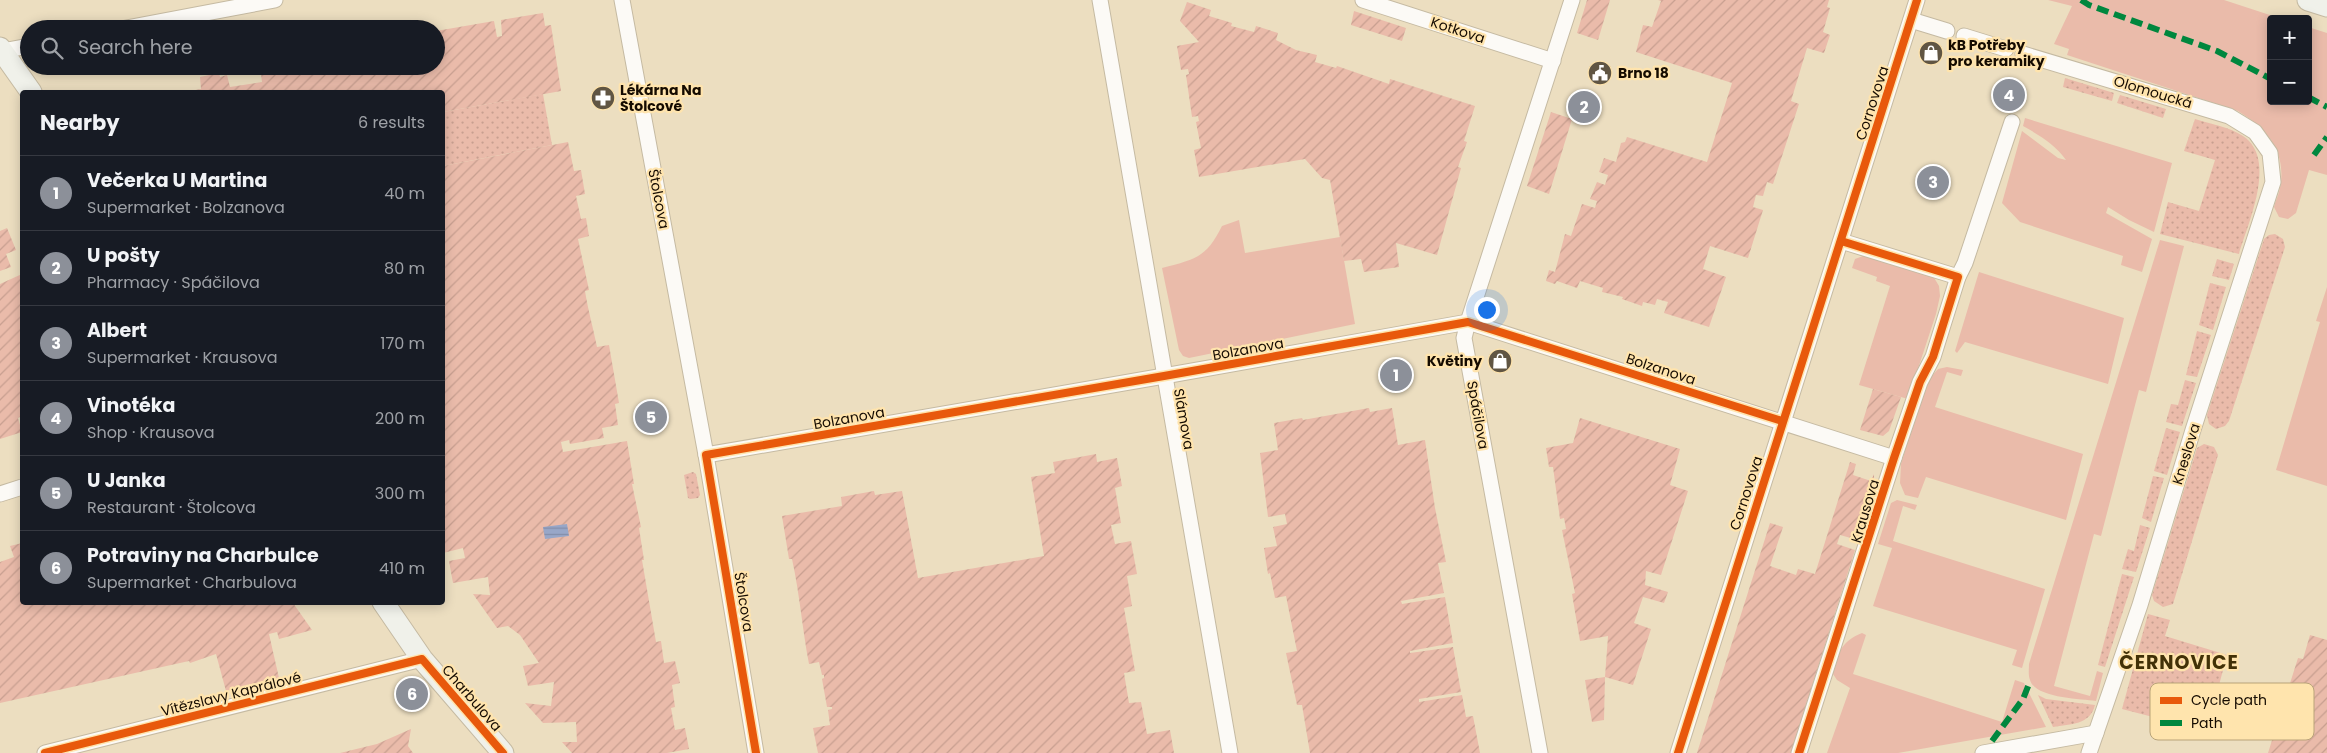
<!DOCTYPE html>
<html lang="en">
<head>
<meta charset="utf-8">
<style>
  body { margin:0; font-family:Poppins,sans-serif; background:#20242c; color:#f1f3f6 }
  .controls { position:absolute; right:15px; top:15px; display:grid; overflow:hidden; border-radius:5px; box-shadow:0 2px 12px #0003 }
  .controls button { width:45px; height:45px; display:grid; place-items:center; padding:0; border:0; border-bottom:1px solid #363941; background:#171b24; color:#f1f3f6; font:25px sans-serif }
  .you { position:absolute; left:1486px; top:309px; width:18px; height:18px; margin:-12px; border:4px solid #fff; border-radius:50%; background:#1a73e8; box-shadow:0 0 0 8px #1a73e833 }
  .badge { display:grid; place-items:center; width:32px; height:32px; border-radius:50%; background:#8c9099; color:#fff; font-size:16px; font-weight:700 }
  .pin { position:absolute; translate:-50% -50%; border:2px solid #fff; box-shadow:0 1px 5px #0006 }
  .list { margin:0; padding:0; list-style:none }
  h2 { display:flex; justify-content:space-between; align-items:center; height:65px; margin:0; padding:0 20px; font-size:21px }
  h2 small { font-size:16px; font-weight:400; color:#9ea1a6 }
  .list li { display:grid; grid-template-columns:32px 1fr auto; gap:15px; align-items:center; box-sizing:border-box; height:75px; padding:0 20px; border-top:1px solid #363941 }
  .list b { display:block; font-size:19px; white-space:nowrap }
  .list p { margin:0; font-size:16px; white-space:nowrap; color:#9ea1a6 }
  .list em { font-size:16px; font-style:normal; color:#9ea1a6 }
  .icon { flex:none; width:28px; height:28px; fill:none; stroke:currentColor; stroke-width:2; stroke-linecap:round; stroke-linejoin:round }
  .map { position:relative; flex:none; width:2327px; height:753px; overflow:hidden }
  .search { position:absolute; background:#171b24; box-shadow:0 2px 12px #0003; left:20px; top:20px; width:425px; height:55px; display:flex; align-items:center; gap:12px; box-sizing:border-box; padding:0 18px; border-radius:28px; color:#9ea1a6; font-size:19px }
  .panel { position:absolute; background:#171b24; box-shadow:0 2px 12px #0003; left:20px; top:90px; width:425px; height:515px; border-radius:5px }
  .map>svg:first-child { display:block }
  .grass { fill:url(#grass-dots) }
  .park { fill:#eabbaa }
  .garden { fill:url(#garden-furrows) }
  .water { fill:url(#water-rules) }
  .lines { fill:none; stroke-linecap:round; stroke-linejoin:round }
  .street-casing { stroke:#c5baa2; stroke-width:17 }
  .secondary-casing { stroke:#c5baa2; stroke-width:23 }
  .street { stroke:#fcfaf6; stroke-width:15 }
  .secondary { stroke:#f0f1ea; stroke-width:21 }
  .quiet { stroke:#00873e; stroke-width:6; stroke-dasharray:12 6; stroke-linecap:butt }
  .cycleway-casing { stroke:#ffe4ad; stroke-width:11 }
  .cycleway { stroke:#e8590c; stroke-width:8 }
  .labels { text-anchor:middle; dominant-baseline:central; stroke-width:4.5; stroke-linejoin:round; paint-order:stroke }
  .street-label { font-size:14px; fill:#150b00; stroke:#ffe4ad }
  .poi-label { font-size:14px; font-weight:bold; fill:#150b00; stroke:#ffe4ad; text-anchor:start }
  .district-label { font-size:19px; font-weight:bold; letter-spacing:1px; fill:#423107; stroke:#ffe4ad }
  .key { fill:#ffe4ad; stroke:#b9a379; stroke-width:1 }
  .key-label { font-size:14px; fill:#150b00 }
</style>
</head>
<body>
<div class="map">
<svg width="2327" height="753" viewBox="0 0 2327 753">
  <defs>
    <pattern id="grass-dots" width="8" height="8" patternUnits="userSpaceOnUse" patternTransform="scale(1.25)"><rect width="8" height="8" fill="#eabbaa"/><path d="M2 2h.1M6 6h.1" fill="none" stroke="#c89f90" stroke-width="1.8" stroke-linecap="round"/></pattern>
    <pattern id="garden-furrows" width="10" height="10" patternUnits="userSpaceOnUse" patternTransform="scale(1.25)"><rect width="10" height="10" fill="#eabbaa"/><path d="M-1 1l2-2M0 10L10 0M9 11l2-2" fill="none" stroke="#c89f90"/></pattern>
    <pattern id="water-rules" width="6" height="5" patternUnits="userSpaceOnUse" patternTransform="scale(1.25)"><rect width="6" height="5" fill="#98a7c8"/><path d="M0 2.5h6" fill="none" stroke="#828eaa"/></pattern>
  </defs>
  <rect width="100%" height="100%" fill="#ecdec0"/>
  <g class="grass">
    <path d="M2065 78 2114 93 2112 101 2063 87Z"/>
    <path d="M543 94 552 145 443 166V112Z"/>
    <path d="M2120 95 2166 109 2163 118 2117 103Z"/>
    <path d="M2195 119C2210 124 2230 127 2243 136 2278 159 2248 223 2239 254L2160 234 2168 202 2199 211 2215 160 2184 151Z"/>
    <path d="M2275 234 2283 239 2285 247 2229 421 2225 426 2216 429 2209 424 2207 415 2264 239 2269 235Z"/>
    <path d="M2217 259 2234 264 2229 280 2212 276Z"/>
    <path d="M2210 283 2226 287 2213 330 2199 325Z"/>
    <path d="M2197 331 2211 335 2197 377 2186 375Z"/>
    <path d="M2185 380 2196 383 2182 426 2166 422 2171 404 2178 405Z"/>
    <path d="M2166 428 2180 432 2167 475 2154 471Z"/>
    <path d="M2204 444 2214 447 2218 455 2173 604 2163 607 2154 601 2152 595 2197 448Z"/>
    <path d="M693 472 696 474 700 495 698 498 690 499 688 498 684 475Z"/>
    <path d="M2153 476 2164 478 2151 522 2142 518Z"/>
    <path d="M2140 525 2150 528 2136 572 2122 569 2128 549 2134 551Z"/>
    <path d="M2122 574 2134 577 2105 667 2098 665Z"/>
    <path d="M2148 614 2170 620 2165 636 2227 655 2214 704 2186 697 2176 723 2122 709Z"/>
    <path d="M2038 695 2046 699 2095 705C2090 725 2071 724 2053 727Z"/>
  </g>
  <g class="park">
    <path d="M2048 0H2224L2282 19H2271V101H2308V27L2327 33V175L2309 170 2296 213 2288 219 2279 217 2274 207C2275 201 2279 195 2280 188 2287 151 2267 129 2238 111L2067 55 2069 49 2054 44 2072 6Z"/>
    <path d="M2025 118 2172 163 2154 232 2129 220 2108 207 2106 213 2152 239 2142 272 2121 265 2123 256 2020 222 2002 203 2022 131 2058 158 2066 160C2056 145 2039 135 2023 126Z"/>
    <path d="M1239 220 1245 253 1340 237 1355 324 1189 358 1183 356 1179 350 1162 268C1196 259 1206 258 1222 226Z"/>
    <path d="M2160 240 2184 246 2146 392 2139 390 2101 536 2094 534 2054 686 2090 696 2097 671 2103 673 2096 701C2080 699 2035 698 2030 680 2028 675 2029 669 2029 664Z"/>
    <path d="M1863 256 1919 270 1933 276 1939 286 1940 296 1936 314 1908 399 1859 385 1890 286 1876 281 1877 277 1852 268 1855 259Z"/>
    <path d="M1979 272 2124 318 2108 384 1965 342 1957 353 1955 351Z"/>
    <path d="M2327 287V486L2276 470 2320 322 2316 321Z"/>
    <path d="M1947 367 1963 370 1961 376 1947 372 1935 407 2083 454 2066 520 1926 477 1918 498 1905 495 1900 483 1901 464 1925 384 1938 369Z"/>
    <path d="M1897 500 1917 505 1915 510 1903 506 1893 541 2045 589 2022 668 2012 665 2017 650 1873 606 1892 548 1878 544 1891 503Z"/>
    <path d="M1862 633 1866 635 1853 674 2002 722 2015 680 2024 683 2046 727 1898 753H1827L1850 688 1837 680 1833 674C1835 655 1843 640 1862 633Z"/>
  </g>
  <g class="garden">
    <path d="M1587 0H1610L1598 40 1577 33Z"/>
    <path d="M1658 0H1829L1827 7 1830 8 1823 32 1830 35 1824 53 1807 48 1791 101 1799 104 1773 184 1767 182 1763 196 1756 195 1753 207 1763 210 1748 258 1710 246 1703 269 1726 277 1709 327 1664 313 1668 302 1657 299 1655 305 1643 302 1642 306 1622 299 1623 297 1602 292 1603 288 1580 281 1577 288 1557 281 1555 284 1546 281 1549 270 1555 272 1565 234 1571 236 1582 204 1595 208 1597 201 1590 199 1597 182 1605 185 1608 175 1599 172 1604 158 1616 162 1621 143 1625 142 1627 137 1707 162 1732 83 1636 52 1643 25 1652 27 1661 1Z"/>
    <path d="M1187 2 1211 10 1209 16 1232 23 1231 26 1254 32 1256 26 1278 33 1276 40 1296 50 1317 55 1315 62 1336 68 1337 66 1389 84 1390 79 1475 106 1464 141 1467 142 1458 167 1461 168 1437 255 1396 243 1399 267 1364 272 1361 259 1344 261 1330 180 1322 178 1305 159 1199 177 1194 150 1201 148 1196 122 1199 121 1198 116 1192 117 1186 75 1189 74 1188 69 1181 70 1177 46 1199 42 1180 21Z"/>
    <path d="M1354 11 1406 28 1402 41 1351 25Z"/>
    <path d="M543 13 545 26 551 25 561 91 443 112 442 92H184L201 89 200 77 219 73 220 77 227 75 230 87 262 82 260 66H436V31L494 21 497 37 502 36 501 20Z"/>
    <path d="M1551 112 1572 119 1549 194 1527 186Z"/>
    <path d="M568 142 574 171 581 170 585 194 576 196 581 219 586 218 589 236 578 239 589 290 585 291C588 310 593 327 597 347L609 345 619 403 615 404 618 425 602 428 604 438 570 444 569 440 561 442 563 452 627 441 634 484H632L641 527 639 528 644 560H642L656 642 661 641 664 663 675 661 680 683 672 685 675 707 671 708 675 730 685 728 689 749 667 753H572L562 742H577L576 722 543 723 525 703 551 706 554 682 528 686 523 666 539 663 520 635 508 626 497 628 473 594 490 595 488 577 453 583 449 561 465 558 463 548 443 553V166Z"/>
    <path d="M7 228 16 250 6 254 11 267 0 271V231Z"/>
    <path d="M22 274V416L18 418 22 432 0 439V284Z"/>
    <path d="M1873 389 1901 397 1889 431 1883 436 1860 430Z"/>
    <path d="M1369 408 1370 412 1392 408 1398 445 1425 440 1435 508 1446 562 1438 563 1444 593 1401 601 1402 604 1445 597 1453 643 1410 651V653L1453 647 1461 692 1419 699V702L1462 695 1466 717 1473 716 1480 753H1310L1302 705H1297L1286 653 1297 651 1286 596 1275 598 1270 573 1268 574 1264 548 1277 546 1273 527 1287 524 1285 514 1268 517 1260 453 1278 450 1274 423 1302 418 1303 420Z"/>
    <path d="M1580 418 1680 449 1670 485 1688 491 1661 575 1646 571 1645 585 1668 592 1664 603 1643 597 1634 623 1651 629 1633 685 1605 677 1604 720 1592 722 1585 680 1605 677 1608 636 1580 641 1572 594 1575 593 1562 530 1566 529 1564 518 1560 519 1553 467H1549L1546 448 1573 443Z"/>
    <path d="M1096 454 1097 462 1117 458 1122 486 1115 488 1121 523 1111 525 1115 544 1131 541 1137 574 1127 576 1132 606 1124 608 1135 671 1124 673 1129 703 1141 702 1147 734 1170 730 1174 753H818L813 728 830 725 828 710 832 709V707H827L822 679 824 678V675H822L819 662 809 664C802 627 800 596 792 559H789L782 516 842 506 841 497 874 491 875 495 902 491 918 578 1044 556 1031 477 1055 473 1053 462Z"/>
    <path d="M1850 462 1856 464 1853 475 1871 481 1874 474V489L1858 540 1840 535 1837 544 1855 550 1791 753H1697L1770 523 1783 527 1770 566 1796 575 1798 569 1815 574Z"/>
    <path d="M22 543V602L293 603 312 630 279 639 277 632 269 634 279 678 226 691 216 654 190 663 189 661 0 703V562L14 557 10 546Z"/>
    <path d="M2310 635 2327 640V753H2268L2298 658 2303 659Z"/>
    <path d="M411 729 408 746 413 753H340L377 744Z"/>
  </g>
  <path class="water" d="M567 524 569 536 545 539 543 527Z"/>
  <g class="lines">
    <g class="street-casing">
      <g id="street">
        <path d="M622 0 706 455 756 753"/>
        <path d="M1100 0 1230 753"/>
        <path d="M1363 0 1553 61"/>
        <path d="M1911 20 1947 31"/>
        <path d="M121 29 275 0"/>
        <path d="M1964 36 2006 49"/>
        <path d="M2 51 29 46"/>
        <path d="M2023 54 2229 116 2255 132 2270 153 2273 182 2193 430 2140 605 2089 753"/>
        <path d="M1841 241 1958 277"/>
        <path d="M706 455 1164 376 1468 322 1894 458"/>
        <path d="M0 494 22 487"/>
        <path d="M45 753 422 659"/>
        <path d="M1540 753 1464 338 1468 322 1572 0"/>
        <path d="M1678 753 1917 0"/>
        <path d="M1799 753 1894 458 1920 382 1933 357 1958 277 1965 263 2012 122"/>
        <path d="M1983 753 2096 733"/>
      </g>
    </g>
    <g class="secondary-casing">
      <g id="secondary">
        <path d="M2308 0 2327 6"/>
        <path d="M0 48 31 92"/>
        <path d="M383 602 422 659 503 753"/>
      </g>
    </g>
    <use href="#street" class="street"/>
    <use href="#secondary" class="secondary"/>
    <g class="quiet">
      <path d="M2081 0 2089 5 2217 51 2271 79"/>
      <path d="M2308 97 2327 107"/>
      <path d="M2314 155 2327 137"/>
      <path d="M1992 741 2023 699 2029 684"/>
    </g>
    <g class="cycleway-casing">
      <g id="cycleway">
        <path d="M45 753 422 659 503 753"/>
        <path d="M756 753 706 455 1164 376 1468 322 1782 421"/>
        <path d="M1678 753 1917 0"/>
        <path d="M1799 753 1894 458 1920 382 1933 357 1958 277 1841 241"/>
      </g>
    </g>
    <use href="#cycleway" class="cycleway"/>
  </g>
  <defs>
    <g id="shop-disc" transform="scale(1.25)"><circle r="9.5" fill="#605543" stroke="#ffe4ad"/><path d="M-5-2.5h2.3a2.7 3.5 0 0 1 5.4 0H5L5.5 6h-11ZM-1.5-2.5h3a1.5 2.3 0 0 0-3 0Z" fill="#fff"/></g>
    <g id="civic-disc" transform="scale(1.25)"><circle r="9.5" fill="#605543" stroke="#ffe4ad"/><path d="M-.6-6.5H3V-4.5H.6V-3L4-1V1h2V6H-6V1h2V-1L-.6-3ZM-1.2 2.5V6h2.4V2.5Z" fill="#fff"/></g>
    <g id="pharmacy-disc" transform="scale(1.25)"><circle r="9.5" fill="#605543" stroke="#ffe4ad"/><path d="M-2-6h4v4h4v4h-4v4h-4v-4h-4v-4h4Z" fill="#fff"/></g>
  </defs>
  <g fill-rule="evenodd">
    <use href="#shop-disc" x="1931" y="53"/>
    <use href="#civic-disc" x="1600" y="73"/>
    <use href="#pharmacy-disc" x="603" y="98"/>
    <use href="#shop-disc" x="1500" y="361"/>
  </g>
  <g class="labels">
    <g class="street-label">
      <text transform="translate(1458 30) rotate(18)">Kotkova</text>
      <text transform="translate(2153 92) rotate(17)">Olomoucká</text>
      <text transform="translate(1872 103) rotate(-72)">Cornovova</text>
      <text transform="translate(659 199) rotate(79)">Štolcova</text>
      <text transform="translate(1248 349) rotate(-10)">Bolzanova</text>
      <text transform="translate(1661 369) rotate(18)">Bolzanova</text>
      <text transform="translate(1478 415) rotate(80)">Spáčilova</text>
      <text transform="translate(849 418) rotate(-10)">Bolzanova</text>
      <text transform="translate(1184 419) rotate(80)">Slámova</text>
      <text transform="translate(2186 454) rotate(-73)">Kneslova</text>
      <text transform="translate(1746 493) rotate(-72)">Cornovova</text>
      <text transform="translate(1865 511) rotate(-73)">Krausova</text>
      <text transform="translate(744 602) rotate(81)">Štolcova</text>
      <text transform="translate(231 694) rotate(-14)">Vítězslavy Kaprálové</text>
      <text transform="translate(472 698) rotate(49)">Charbulova</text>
    </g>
    <g class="poi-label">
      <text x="1948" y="45">kB Potřeby<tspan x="1948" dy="16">pro keramiky</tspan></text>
      <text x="1618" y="73">Brno 18</text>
      <text x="620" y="90">Lékárna Na<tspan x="620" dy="16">Štolcové</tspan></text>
      <text x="1482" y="361" text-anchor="end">Květiny</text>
    </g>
    <g class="district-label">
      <text x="2179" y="662">ČERNOVICE</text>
    </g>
  </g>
  <rect x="2150" y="683" width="164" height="57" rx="8" class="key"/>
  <rect x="2160" y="697" width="22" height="7" fill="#e8590c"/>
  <rect x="2160" y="720" width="22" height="6" fill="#00873e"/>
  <g class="key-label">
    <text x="2191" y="705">Cycle path</text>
    <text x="2191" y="728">Path</text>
  </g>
</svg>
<div class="controls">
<button>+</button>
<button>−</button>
</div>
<div class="you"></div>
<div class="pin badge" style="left:1396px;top:375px">1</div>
<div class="pin badge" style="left:1584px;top:107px">2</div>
<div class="pin badge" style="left:1933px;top:182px">3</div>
<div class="pin badge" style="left:2009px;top:95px">4</div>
<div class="pin badge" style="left:651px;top:417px">5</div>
<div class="pin badge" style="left:412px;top:694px">6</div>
<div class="search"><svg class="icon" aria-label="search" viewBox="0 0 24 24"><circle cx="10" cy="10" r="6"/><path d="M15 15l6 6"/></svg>Search here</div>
<section class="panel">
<h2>Nearby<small>6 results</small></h2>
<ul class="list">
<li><span class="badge">1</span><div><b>Večerka U Martina</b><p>Supermarket · Bolzanova</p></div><em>40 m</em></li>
<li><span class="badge">2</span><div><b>U pošty</b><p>Pharmacy · Spáčilova</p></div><em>80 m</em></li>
<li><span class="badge">3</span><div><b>Albert</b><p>Supermarket · Krausova</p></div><em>170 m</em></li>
<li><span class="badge">4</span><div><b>Vinotéka</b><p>Shop · Krausova</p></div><em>200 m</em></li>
<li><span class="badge">5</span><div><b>U Janka</b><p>Restaurant · Štolcova</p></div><em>300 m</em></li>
<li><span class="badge">6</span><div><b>Potraviny na Charbulce</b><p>Supermarket · Charbulova</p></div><em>410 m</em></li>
</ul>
</section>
</div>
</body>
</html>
